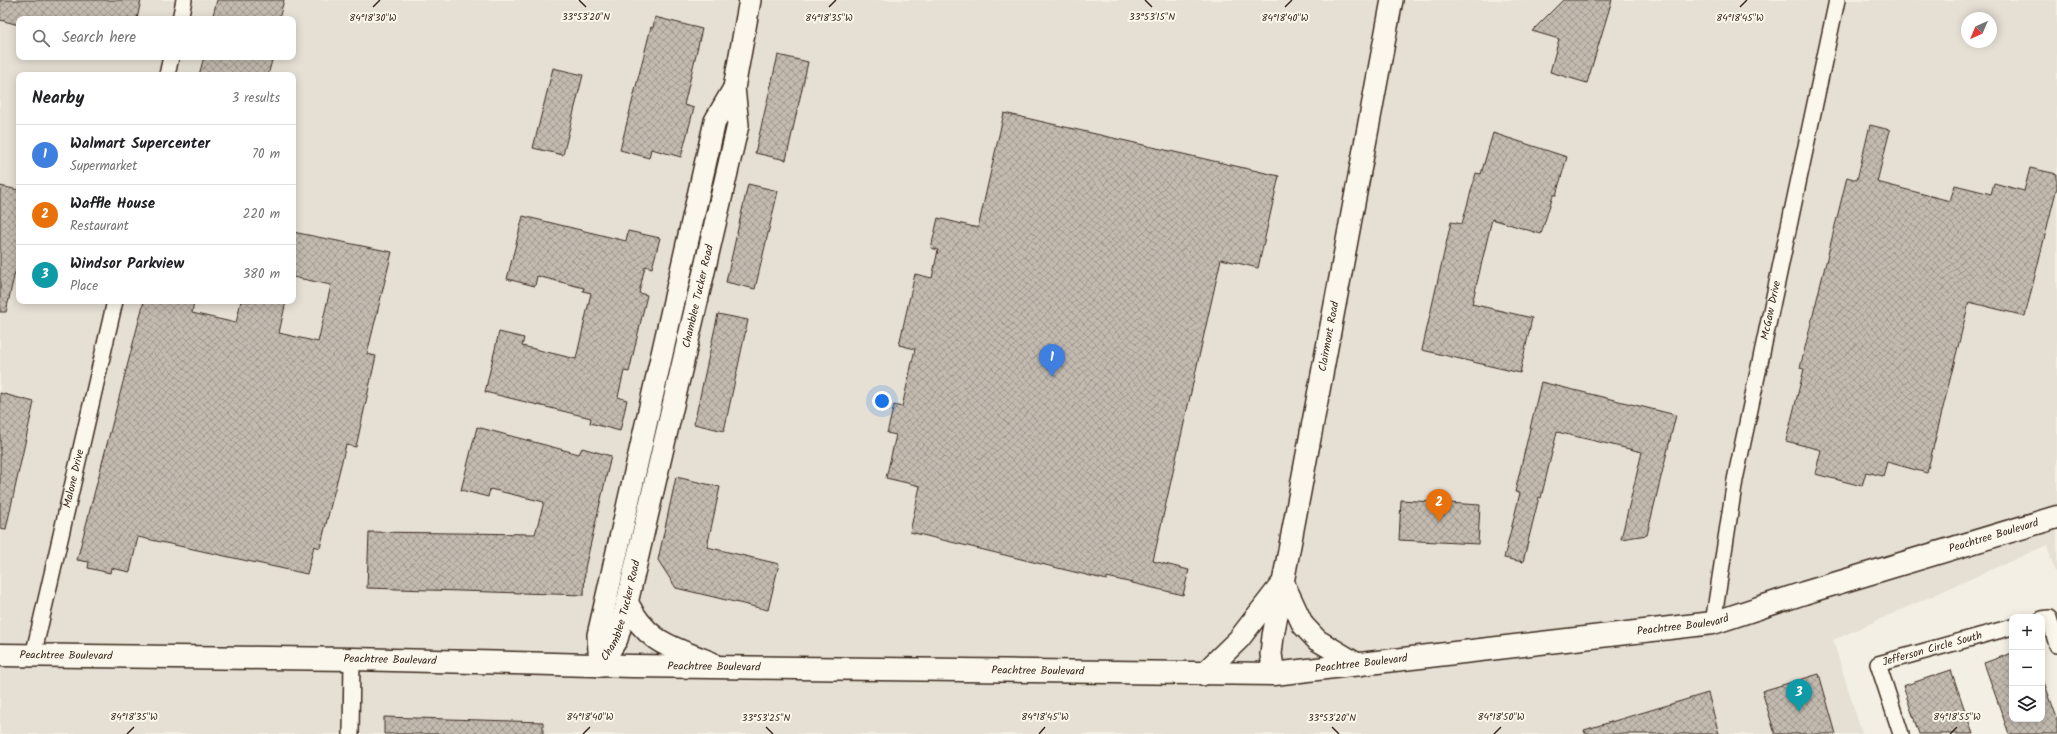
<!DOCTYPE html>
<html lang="en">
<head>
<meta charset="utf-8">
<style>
  body { margin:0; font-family:Kalam,sans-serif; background:#f2f2f2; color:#202124 }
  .controls { position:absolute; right:12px; bottom:12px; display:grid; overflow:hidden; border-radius:8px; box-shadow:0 2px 10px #0003 }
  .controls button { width:36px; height:36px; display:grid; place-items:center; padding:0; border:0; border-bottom:1px solid #e0e0e0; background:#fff; color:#202124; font:20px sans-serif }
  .compass { position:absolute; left:1961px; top:12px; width:36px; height:36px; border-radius:50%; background:#fff; box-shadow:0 2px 10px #0003; rotate:224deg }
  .you { position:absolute; left:882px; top:401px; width:14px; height:14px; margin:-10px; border:3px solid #fff; border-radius:50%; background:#1a73e8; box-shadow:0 0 0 6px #1a73e833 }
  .badge { display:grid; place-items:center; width:26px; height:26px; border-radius:50%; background:#b45309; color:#fff; font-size:13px; font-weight:700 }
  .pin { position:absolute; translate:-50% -33px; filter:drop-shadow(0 1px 2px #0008) }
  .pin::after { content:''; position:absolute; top:21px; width:14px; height:12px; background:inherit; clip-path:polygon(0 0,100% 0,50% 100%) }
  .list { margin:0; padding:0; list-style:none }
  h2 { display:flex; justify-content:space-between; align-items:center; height:52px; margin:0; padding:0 16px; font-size:17px }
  h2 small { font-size:13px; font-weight:400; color:#757577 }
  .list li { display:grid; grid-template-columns:26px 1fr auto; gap:12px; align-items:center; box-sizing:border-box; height:60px; padding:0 16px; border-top:1px solid #e0e0e0 }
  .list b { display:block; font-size:15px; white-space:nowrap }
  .list p { margin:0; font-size:13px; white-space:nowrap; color:#757577 }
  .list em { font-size:13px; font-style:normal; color:#757577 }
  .icon { flex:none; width:22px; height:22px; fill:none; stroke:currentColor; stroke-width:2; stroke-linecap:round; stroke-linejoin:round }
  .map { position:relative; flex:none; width:2057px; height:734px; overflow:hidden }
  .search { position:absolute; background:#fff; box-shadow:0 2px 10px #0003; left:16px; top:16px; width:280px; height:44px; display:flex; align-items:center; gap:10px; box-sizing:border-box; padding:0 14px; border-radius:8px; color:#757577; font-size:15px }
  .panel { position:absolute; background:#fff; box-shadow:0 2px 10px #0003; left:16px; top:72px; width:280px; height:232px; border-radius:8px }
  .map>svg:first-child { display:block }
  .built { fill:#e5dfd4; fill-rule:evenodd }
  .building { fill:url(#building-cross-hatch); stroke:#3b2a1e }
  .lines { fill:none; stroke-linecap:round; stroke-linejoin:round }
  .minor-casing { stroke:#3b2a1e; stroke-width:18 }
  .secondary-casing { stroke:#3b2a1e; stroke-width:24 }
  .trunk-casing { stroke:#3b2a1e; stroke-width:25 }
  .minor { stroke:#fbf7ec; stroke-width:15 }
  .secondary { stroke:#fbf7ec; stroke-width:21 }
  .trunk { stroke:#fbf7ec; stroke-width:22 }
  .ticks { fill:none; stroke:#3b2a1e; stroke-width:1.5 }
  .labels { text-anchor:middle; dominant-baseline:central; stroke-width:4; stroke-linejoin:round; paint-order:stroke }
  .street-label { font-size:11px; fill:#3b2a1e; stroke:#fbf7ec }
  .ticks-label { font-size:10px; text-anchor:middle; fill:#3b2a1e; stroke:#fbf7ec; stroke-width:4; stroke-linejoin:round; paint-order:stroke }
</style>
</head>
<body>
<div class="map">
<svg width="2057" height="734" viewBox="0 0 2057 734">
  <defs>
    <pattern id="building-cross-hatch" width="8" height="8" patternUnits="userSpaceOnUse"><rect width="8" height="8" fill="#c3bbb0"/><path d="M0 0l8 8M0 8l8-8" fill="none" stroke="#a0988f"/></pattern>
  </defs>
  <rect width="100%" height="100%" fill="#f3efe4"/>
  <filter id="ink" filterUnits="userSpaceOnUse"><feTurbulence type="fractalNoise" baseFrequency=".025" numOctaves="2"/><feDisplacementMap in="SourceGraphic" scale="8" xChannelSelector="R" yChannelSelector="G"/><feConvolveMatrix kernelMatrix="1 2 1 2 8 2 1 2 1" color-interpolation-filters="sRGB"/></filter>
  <g filter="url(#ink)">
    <path class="built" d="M0 0H2057V578L2047 545 1833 640 1862 734H0ZM1967 18H1991V42H1967ZM19 19H293V57H19ZM19 75H293V301H19Z"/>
    <g class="building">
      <path d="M0 0H141L137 19H19V25L0 20Z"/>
      <path d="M217 0H284L279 19H212Z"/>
      <path d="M1563 0H1612L1587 83 1550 72 1559 39 1532 31Z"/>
      <path d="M655 17 702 29 684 105 694 108 681 157 651 149 649 158 620 150 651 27 653 28Z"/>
      <path d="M778 55 808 62 786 160 755 153Z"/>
      <path d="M204 57H273L268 75H199Z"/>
      <path d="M553 68 583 75 563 155 533 148Z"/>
      <path d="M1004 113 1279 176 1258 268 1221 259 1153 561 1189 570 1183 595 1107 577V580L910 532 920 486 886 478 896 435 887 433 894 405 902 407 915 349 899 345 915 274 932 278 938 250 931 248 938 218 978 228Z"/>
      <path d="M1870 125 1890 130 1877 182 1950 201 1955 185 1991 194 1994 183 2024 191 2030 168 2057 174V187L2025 316 1969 302 1927 473 1887 462 1883 476 1866 472 1862 486 1815 474 1821 450 1786 441 1804 369 1800 368 1847 177 1857 180Z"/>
      <path d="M1493 133 1567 157 1556 195H1553L1541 234 1492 219 1472 304 1532 318 1520 373 1422 350 1451 222 1462 224 1476 173 1481 174Z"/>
      <path d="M748 184 778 191 755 289 726 282Z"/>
      <path d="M0 186 19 190V273L15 272 6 312H0Z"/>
      <path d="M523 216 626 241 628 231 660 238 652 268 645 266 639 293 647 295 629 372 624 371 618 397 627 400 620 431 590 423 591 418 485 392 499 332 524 338 522 346 576 359 591 293 583 291 584 288 537 276 535 286 507 279Z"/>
      <path d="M293 232 392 252 367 354 376 356 356 447 346 445 320 548 314 546 307 574 138 537 130 572 111 568 110 573 88 568 89 562 77 560 144 301H194L192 313 236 323 241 301H286L279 333 318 342 331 285 293 277Z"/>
      <path d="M718 314 748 320 724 431 694 424Z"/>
      <path d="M1541 382 1676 415 1647 535 1621 539 1642 452 1557 432 1541 498 1539 497 1523 562 1504 558 1520 493 1515 492Z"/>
      <path d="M0 393 34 402 6 529 0 528Z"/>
      <path d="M477 427 579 454 582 448 611 456 585 568 584 595 367 588 369 532 535 534 544 502 490 489 488 497 461 490Z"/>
      <path d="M676 477 720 487 707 547 779 564 768 610 676 588 658 560Z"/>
      <path d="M1401 500 1480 505 1478 544 1399 540Z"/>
      <path d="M2012 653V719H2042V682H2044L2057 718V734H2009L1984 663Z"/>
      <path d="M1951 670 1973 734H1919L1903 686Z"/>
      <path d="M1819 674 1836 734H1775L1762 691Z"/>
      <path d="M1708 693 1719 734H1585L1584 730Z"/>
      <path d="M384 717 543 722V734H384Z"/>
    </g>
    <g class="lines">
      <g class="minor-casing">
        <g id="minor">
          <path d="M180 19 184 0"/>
          <path d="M167 75 171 57"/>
          <path d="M2042 619 2049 618 2057 645"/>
          <path id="s1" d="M1713 623 1735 480 1837 0"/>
          <path id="s2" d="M33 656 115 301"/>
          <path d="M351 734 352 659"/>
          <path id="s3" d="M1901 734 1878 664 2012 627"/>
        </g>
      </g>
      <g class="secondary-casing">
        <g id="secondary">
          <path d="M1283 582 1303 625 1317 640 1359 665"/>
          <path id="s4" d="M600 666 617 639 627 603 738 125 734 88 750 0"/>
          <path d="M600 666 598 635 715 121 734 88"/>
          <path id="s5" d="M1274 674 1271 654 1273 636 1392 0"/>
          <path d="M1202 675 1239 639 1280 586"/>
        </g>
      </g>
      <g class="trunk-casing">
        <g id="trunk">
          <path d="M627 603C648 644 672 647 711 663"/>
          <path id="s6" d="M0 655 352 659 632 666 1274 674 1713 623 1804 593 2057 517"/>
        </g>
      </g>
      <use href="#minor" class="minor"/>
      <use href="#secondary" class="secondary"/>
      <use href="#trunk" class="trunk"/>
    </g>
  </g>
  <path class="ticks" d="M579 0 586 7M1145 0 1152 7M373 7 380 0M829 7 836 0M1285 7 1292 0M1740 7 1747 0M766 727 773 734M1332 727 1339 734M127 734 134 727M583 734 590 727M1039 734 1045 727M1494 734 1501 727M1950 734 1957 727"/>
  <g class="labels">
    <g class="street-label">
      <text stroke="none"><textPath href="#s4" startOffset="384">Chamblee Tucker Road</textPath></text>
      <text stroke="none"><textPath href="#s1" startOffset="318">McGaw Drive</textPath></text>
      <text stroke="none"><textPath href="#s5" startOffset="343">Clairmont Road</textPath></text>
      <text stroke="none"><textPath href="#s2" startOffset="182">Malone Drive</textPath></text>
      <text stroke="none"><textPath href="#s6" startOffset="2010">Peachtree Boulevard</textPath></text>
      <text stroke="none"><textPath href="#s4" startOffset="60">Chamblee Tucker Road</textPath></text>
      <text stroke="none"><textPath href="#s6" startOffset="1686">Peachtree Boulevard</textPath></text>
      <text stroke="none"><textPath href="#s3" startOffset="130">Jefferson Circle South</textPath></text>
      <text stroke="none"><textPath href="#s6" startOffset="66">Peachtree Boulevard</textPath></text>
      <text stroke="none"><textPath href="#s6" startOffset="390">Peachtree Boulevard</textPath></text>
      <text stroke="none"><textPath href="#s6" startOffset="1362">Peachtree Boulevard</textPath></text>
      <text stroke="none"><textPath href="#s6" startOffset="714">Peachtree Boulevard</textPath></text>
      <text stroke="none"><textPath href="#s6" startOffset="1038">Peachtree Boulevard</textPath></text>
    </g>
  </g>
  <g class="ticks-label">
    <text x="586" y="20">33°53'20"N</text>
    <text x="1152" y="20">33°53'15"N</text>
    <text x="1740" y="21">84°18'45"W</text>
    <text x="373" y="21">84°18'30"W</text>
    <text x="829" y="21">84°18'35"W</text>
    <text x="1285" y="21">84°18'40"W</text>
    <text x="134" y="720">84°18'35"W</text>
    <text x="590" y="720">84°18'40"W</text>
    <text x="1045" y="720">84°18'45"W</text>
    <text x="1501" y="720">84°18'50"W</text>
    <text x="1957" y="720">84°18'55"W</text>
    <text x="766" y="721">33°53'25"N</text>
    <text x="1332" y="721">33°53'20"N</text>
  </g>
</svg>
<div class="controls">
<button>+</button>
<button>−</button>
<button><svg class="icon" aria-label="layers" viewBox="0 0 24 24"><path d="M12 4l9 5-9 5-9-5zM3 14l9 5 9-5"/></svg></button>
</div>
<svg class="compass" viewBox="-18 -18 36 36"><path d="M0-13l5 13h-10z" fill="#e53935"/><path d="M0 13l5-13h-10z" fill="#757577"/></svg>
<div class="you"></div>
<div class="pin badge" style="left:1052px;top:377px;background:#3f7fe0">1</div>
<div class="pin badge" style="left:1439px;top:522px;background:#e8710a">2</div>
<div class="pin badge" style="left:1799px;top:712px;background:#0f9aa8">3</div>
<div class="search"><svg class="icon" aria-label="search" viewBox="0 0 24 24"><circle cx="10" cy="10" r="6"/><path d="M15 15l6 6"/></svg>Search here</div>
<section class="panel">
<h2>Nearby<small>3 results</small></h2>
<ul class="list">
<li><span class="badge" style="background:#3f7fe0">1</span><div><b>Walmart Supercenter</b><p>Supermarket</p></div><em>70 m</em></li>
<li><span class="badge" style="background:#e8710a">2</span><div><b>Waffle House</b><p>Restaurant</p></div><em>220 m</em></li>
<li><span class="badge" style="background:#0f9aa8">3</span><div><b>Windsor Parkview</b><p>Place</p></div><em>380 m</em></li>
</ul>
</section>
</div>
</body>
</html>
